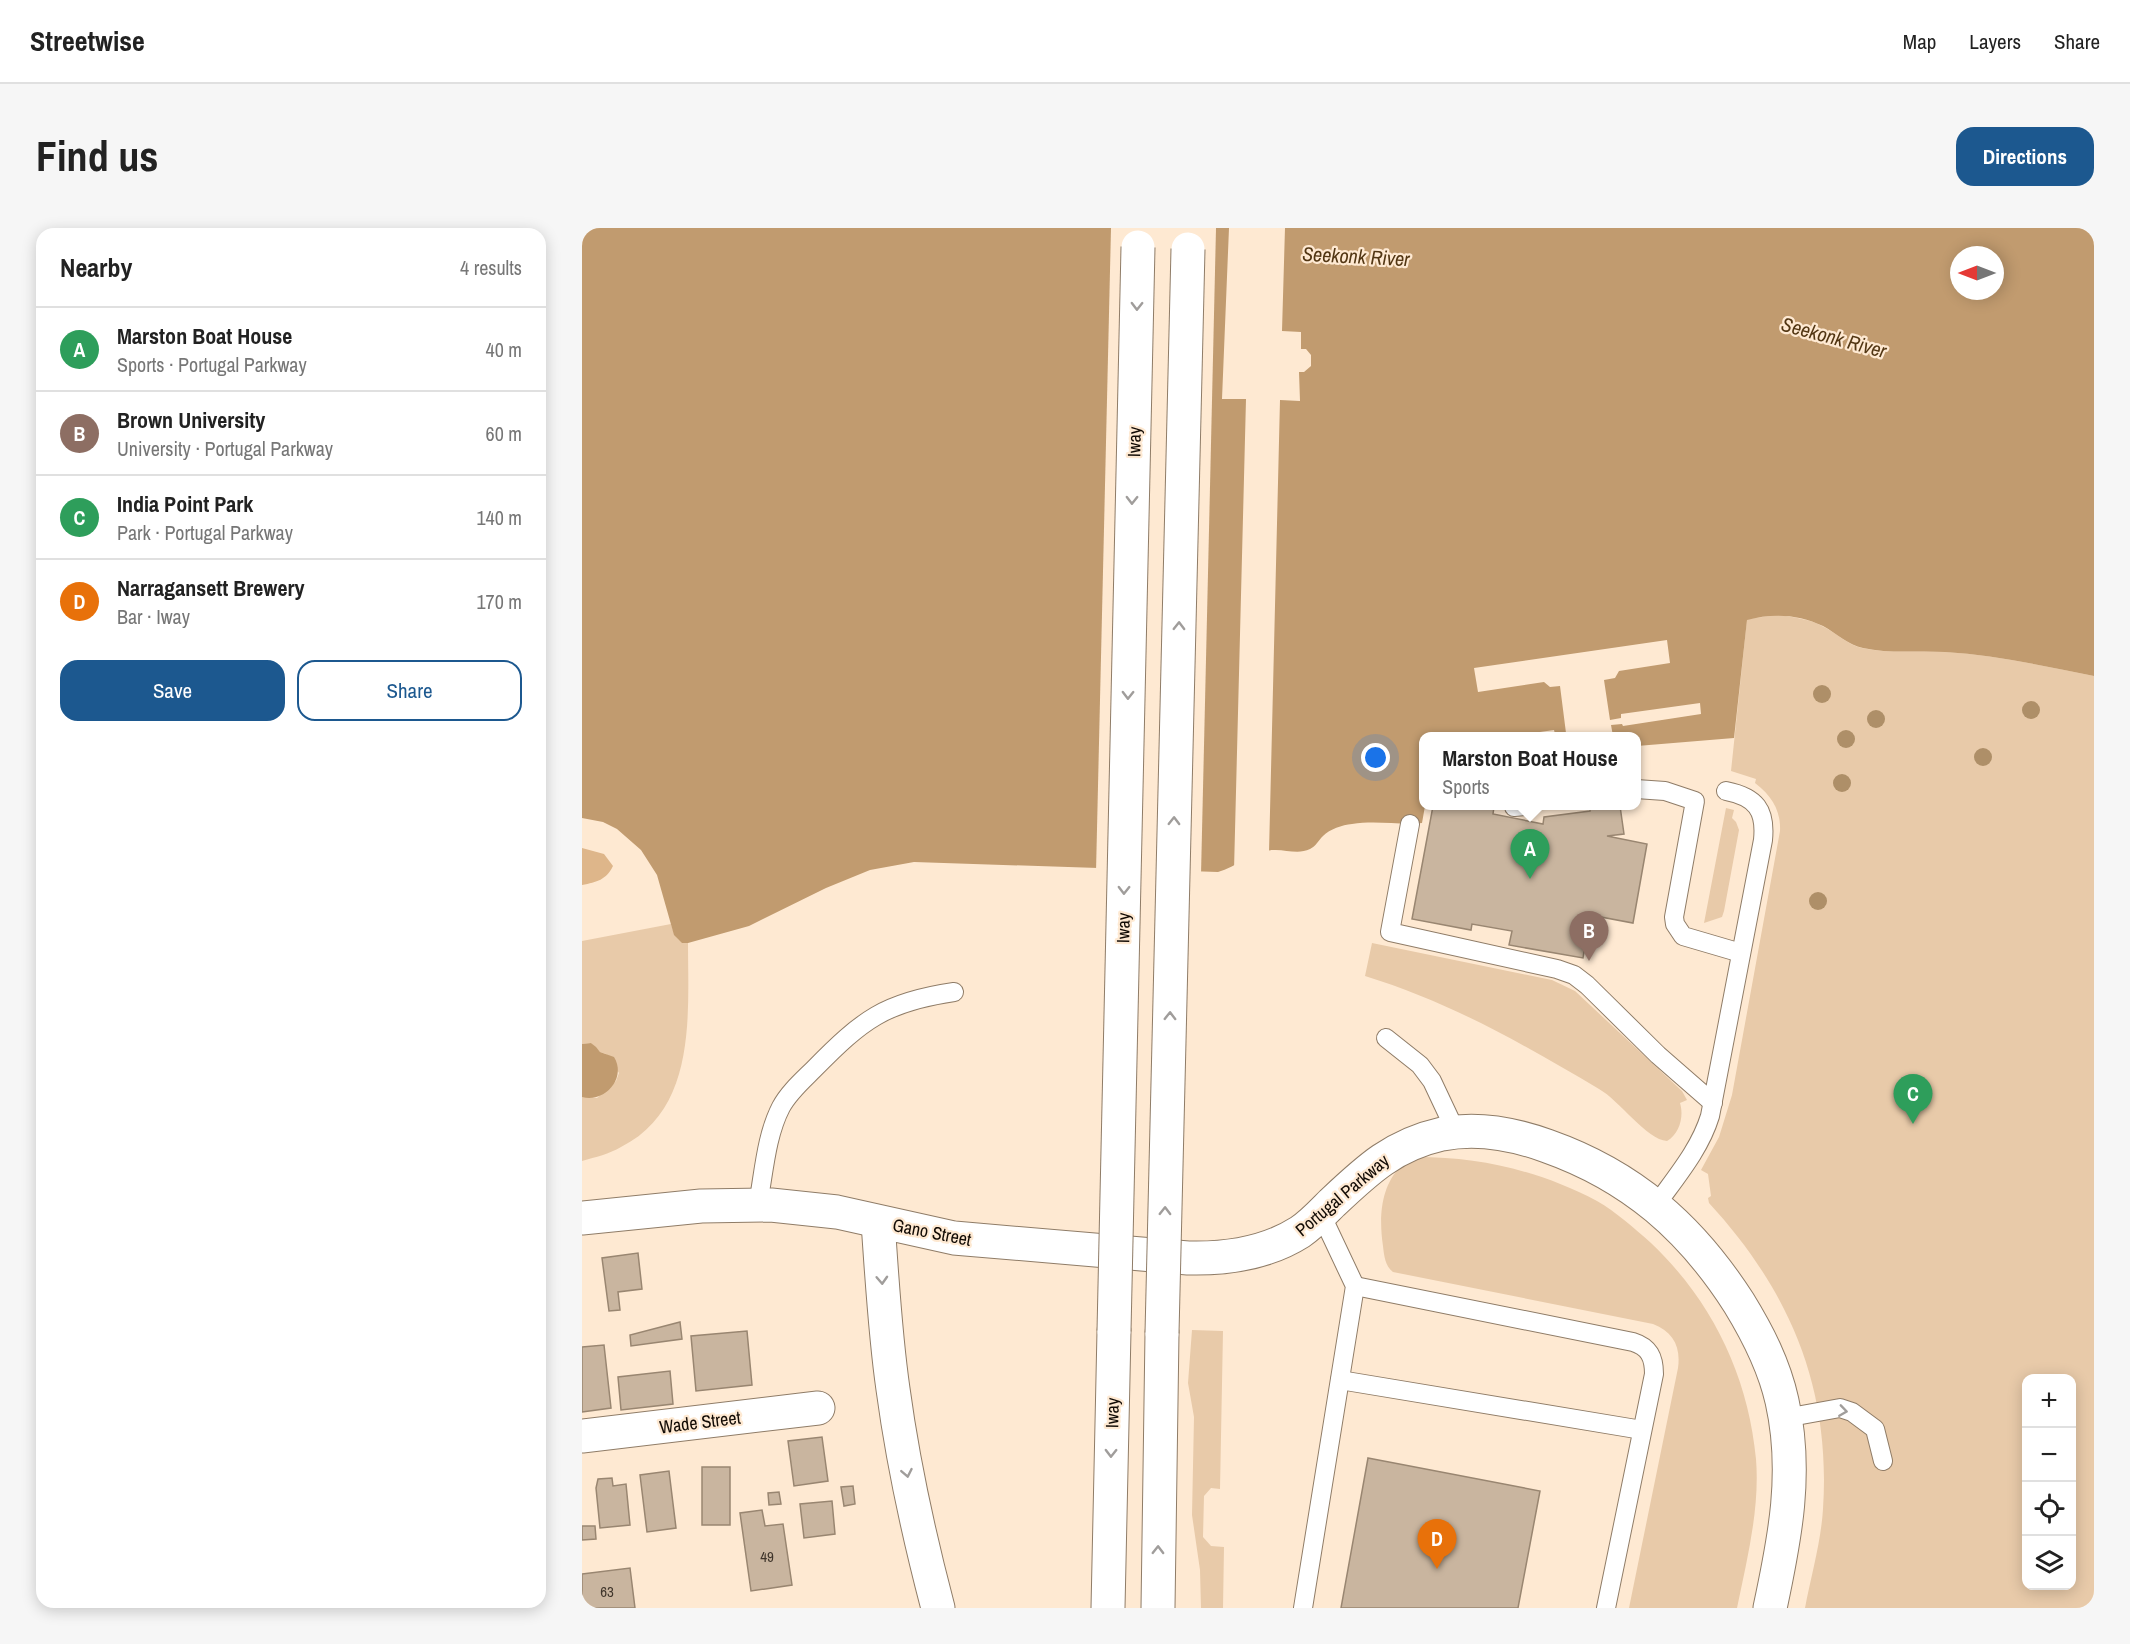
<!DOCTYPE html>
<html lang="en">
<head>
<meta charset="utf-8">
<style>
  body { margin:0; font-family:"Archivo Narrow",sans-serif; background:#f6f6f6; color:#222 }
  .controls { position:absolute; right:18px; bottom:18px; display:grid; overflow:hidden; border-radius:12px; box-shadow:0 3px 15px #0003 }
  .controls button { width:54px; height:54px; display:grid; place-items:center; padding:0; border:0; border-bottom:2px solid #e0e0e0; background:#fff; color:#222; font:30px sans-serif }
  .compass { position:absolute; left:1368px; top:18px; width:54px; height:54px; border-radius:50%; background:#fff; box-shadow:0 3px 15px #0003; rotate:270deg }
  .you { position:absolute; left:794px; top:530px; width:21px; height:21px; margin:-15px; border:4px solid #fff; border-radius:50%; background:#1a73e8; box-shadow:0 0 0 9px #1a73e833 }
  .badge { display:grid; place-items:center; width:39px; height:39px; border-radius:50%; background:#1c588f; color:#fff; font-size:20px; font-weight:700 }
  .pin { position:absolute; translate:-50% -50px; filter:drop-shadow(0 2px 3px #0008) }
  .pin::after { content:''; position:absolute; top:32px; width:21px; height:18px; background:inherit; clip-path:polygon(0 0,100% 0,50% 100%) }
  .popup { position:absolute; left:837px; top:504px; width:222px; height:78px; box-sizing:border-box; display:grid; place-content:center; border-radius:12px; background:#fff; filter:drop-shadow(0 2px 4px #0005); font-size:20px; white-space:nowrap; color:#767676 }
  .popup b { font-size:22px; color:#222 }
  .popup::after { content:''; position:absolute; left:50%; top:100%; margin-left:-12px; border:12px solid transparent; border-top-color:#fff }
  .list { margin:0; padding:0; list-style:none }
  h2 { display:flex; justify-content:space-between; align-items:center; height:78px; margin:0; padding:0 24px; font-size:26px }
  h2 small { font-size:20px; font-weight:400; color:#767676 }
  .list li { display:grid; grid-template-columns:39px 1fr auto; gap:18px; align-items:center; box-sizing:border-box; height:84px; padding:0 24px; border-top:2px solid #e0e0e0 }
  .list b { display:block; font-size:22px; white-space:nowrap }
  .list p { margin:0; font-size:20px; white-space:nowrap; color:#767676 }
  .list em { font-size:20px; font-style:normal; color:#767676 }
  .actions { display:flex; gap:12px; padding:18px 24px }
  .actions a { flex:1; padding:14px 0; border:2px solid #1c588f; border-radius:18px; text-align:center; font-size:21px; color:#1c588f }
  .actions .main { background:#1c588f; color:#fff }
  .icon { flex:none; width:33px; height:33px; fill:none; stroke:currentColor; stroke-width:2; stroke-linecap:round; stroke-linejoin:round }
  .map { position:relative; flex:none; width:1512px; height:1380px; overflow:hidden; border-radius:18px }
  header { display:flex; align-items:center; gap:36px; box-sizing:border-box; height:84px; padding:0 30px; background:#fff; border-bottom:2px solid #e0e0e0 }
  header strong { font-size:28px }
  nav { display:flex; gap:33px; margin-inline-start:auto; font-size:21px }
  .intro { display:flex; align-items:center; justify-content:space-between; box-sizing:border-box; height:144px; padding:0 36px }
  h1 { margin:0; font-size:42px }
  .button { padding:15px 27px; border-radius:18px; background:#1c588f; color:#fff; font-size:21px; font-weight:700 }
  main { display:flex; gap:36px; padding:0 36px }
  aside { flex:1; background:#fff; border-radius:18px; box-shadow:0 3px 15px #0003 }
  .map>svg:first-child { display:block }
  .green { fill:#e8caa9; fill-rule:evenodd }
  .forest { fill:#deb68a }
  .water { fill:#c19b6f; fill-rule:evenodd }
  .pier { fill:#fee9d2 }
  .building { fill:#c9b59f; stroke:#998671; stroke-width:1.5 }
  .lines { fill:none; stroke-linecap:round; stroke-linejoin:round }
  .service-casing { stroke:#8f7c67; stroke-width:20 }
  .minor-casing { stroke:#8f7c67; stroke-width:35 }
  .tertiary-casing { stroke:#8f7c67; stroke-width:35 }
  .motorway-casing { stroke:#8f7c67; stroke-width:35 }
  .service { stroke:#fff; stroke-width:18 }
  .minor { stroke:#fff; stroke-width:33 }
  .tertiary { stroke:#fff; stroke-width:33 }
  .motorway { stroke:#fff; stroke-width:33 }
  .motorway-bridge-casing { stroke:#8f7c67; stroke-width:35; stroke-linecap:butt }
  .motorway-bridge { stroke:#fff; stroke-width:33 }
  .tree { fill:#ae8f68 }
  .oneway { stroke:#a09d9b }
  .labels { text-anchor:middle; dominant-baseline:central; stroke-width:4.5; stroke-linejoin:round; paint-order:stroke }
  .number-label { font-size:15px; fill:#3f352b }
  .street-label { font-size:18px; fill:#110a04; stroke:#fee9d2 }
  .water-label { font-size:20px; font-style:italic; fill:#523613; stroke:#fee9d2 }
</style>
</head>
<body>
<header>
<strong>Streetwise</strong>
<nav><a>Map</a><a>Layers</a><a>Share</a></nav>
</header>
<div class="intro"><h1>Find us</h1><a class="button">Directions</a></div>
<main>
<aside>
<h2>Nearby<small>4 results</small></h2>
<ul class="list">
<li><span class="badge" style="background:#2e9e5b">A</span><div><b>Marston Boat House</b><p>Sports · Portugal Parkway</p></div><em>40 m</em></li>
<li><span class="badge" style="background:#8d6e63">B</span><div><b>Brown University</b><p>University · Portugal Parkway</p></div><em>60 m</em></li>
<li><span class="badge" style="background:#2e9e5b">C</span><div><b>India Point Park</b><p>Park · Portugal Parkway</p></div><em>140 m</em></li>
<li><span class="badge" style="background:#e8710a">D</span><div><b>Narragansett Brewery</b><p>Bar · Iway</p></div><em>170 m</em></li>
</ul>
<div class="actions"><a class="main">Save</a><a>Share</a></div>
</aside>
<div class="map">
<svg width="1512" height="1380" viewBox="0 0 1512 1380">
  <rect width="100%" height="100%" fill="#fee9d2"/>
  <g class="green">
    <path d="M1196 387C1211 389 1227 391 1240 398 1253 404 1266 417 1280 420 1307 426 1336 422 1363 424 1413 427 1462 438 1512 448V1380H1223C1229 1348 1239 1314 1241 1281 1249 1160 1208 1063 1127 975L1126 970 1129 968 1126 946 1119 942 1137 909 1150 867 1198 603C1199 583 1190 568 1173 555L1174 551 1149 543 1165 391ZM1444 1150H1490V1358H1444Z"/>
    <path d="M1144 580 1152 582 1150 590 1154 594 1157 602 1142 683 1140 689 1122 695Z"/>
    <path d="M89 696C92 706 95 714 106 715 106 786 115 881 39 919 27 926 14 929 0 933V869L15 870 34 853 37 845 24 826 18 824 9 815 0 816V713Z"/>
    <path d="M790 715 970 752 993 763 1100 863 1105 872 1098 875C1102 888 1098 905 1085 913 1065 912 1037 872 1017 861 941 816 868 774 783 748Z"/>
    <path d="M835 929C899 929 958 943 1015 973 1034 984 1052 1000 1069 1015 1130 1073 1166 1147 1174 1231 1178 1281 1165 1331 1155 1380H1047L1096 1140C1099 1118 1091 1104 1071 1096L811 1044C803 1038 802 1027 801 1018 797 991 798 959 819 938 823 934 830 931 835 929Z"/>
    <path d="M610 1102 641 1103 638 1261 629 1260 622 1268 621 1309 629 1318 642 1319 641 1380H619L618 1342 610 1287 612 1189 606 1155Z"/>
  </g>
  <path class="forest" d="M0 620 22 626 31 638C24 652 15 654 0 657Z"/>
  <g class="water">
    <path d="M0 0H1512V448C1462 438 1413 427 1363 424 1336 422 1308 426 1281 420 1266 417 1254 405 1241 398 1217 386 1190 385 1165 392L1152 510 1055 518 1054 508H842L843 578 840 595C817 597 793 592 770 596 760 597 748 601 741 608 736 613 734 618 728 621 716 627 703 621 691 622 672 623 654 639 636 644L332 634 288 642 244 660 167 698 106 715H100L92 707 75 647 59 622 35 601 21 594 0 590ZM1377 27H1413V63H1377Z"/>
    <path d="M9 815 14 819 18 824 32 829C45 850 23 875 0 869V816Z"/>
  </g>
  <g class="pier">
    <path d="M529 0H634L619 647 514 644Z"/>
    <path d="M647 0H703L700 103 719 104V121H724L729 127V138L722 144H717L718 173 698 172 687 625 675 629 652 642 664 171H640Z"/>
    <path d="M1085 412 1088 435 1037 443 1033 450 1022 452 1028 492 1039 490V486L1118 475 1119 486 1041 498 1040 496 1029 497 1031 508H930L972 502 973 506 984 505 978 458 968 459 962 454 896 464 892 440Z"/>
  </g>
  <g class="building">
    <path d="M851 578H905L912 579 911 586 961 596 962 589 1008 583V581L1038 578 1042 606 1025 608 1065 616 1051 695 1008 687 1001 730 927 717 930 703 890 696 889 702 830 691Z"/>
    <path d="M56 1025 60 1061 36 1064 38 1082 27 1083 20 1030Z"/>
    <path d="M98 1094 100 1111 49 1118 48 1107Z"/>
    <path d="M165 1103 170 1157 114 1163 109 1108Z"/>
    <path d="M22 1117 29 1180 0 1184V1119Z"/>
    <path d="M88 1143 91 1176 39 1182 36 1149Z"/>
    <path d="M240 1209 246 1253 212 1258 206 1213Z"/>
    <path d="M786 1230 958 1263 936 1380H759Z"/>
    <rect x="120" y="1239" width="28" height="58"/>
    <path d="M87 1243 94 1300 65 1304 58 1247Z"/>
    <path d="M30 1250 31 1258 44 1256 48 1297 18 1300 14 1260 16 1251Z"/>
    <path d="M271 1258 273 1276 262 1278 259 1259Z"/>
    <path d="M197 1264 199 1276 187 1277 186 1265Z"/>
    <path d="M250 1273 253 1306 222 1310 218 1276Z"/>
    <path d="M180 1282 183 1298 201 1296 210 1357 169 1363 158 1285Z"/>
    <path d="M0 1298H13L14 1311 0 1312Z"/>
    <path d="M48 1340 53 1380H0V1346Z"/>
  </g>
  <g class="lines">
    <g class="service-casing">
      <g id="service">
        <path d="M1054 561 1083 563 1113 573 1092 689 1093 696 1101 708 1159 725"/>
        <path d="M932 579 943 578"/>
        <path d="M828 596 808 704 975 741 992 747 1005 757 1076 827 1131 875"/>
        <path d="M804 810 838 837 850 853 874 904"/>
        <path d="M176 976C182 944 184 908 199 879 207 864 221 852 232 841 280 792 303 774 372 764"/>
        <path d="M1074 977C1094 949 1118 921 1128 888L1181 612C1184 582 1174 569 1144 563"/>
        <path d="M773 1058 1051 1114C1067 1119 1072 1129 1072 1146L1024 1380"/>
        <path d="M758 1152 1060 1202"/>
        <path d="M1203 1190 1258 1180 1270 1184 1293 1201 1301 1233"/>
        <path d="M721 1380 773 1058 739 986"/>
      </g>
    </g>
    <g class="minor-casing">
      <path id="minor" d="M0 1208 236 1180"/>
    </g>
    <g class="tertiary-casing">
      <path id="tertiary" d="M0 990 119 978 189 977 255 984 372 1010 606 1030C643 1031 685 1025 718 1004 730 996 740 985 750 975 785 942 811 917 860 906 895 899 932 906 965 918 1050 948 1109 1000 1157 1075 1176 1106 1192 1137 1200 1173 1216 1244 1203 1310 1188 1380"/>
    </g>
    <g class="motorway-casing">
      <g id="motorway">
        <path d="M296 994C300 1050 303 1106 311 1161 321 1235 337 1308 356 1380"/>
        <path d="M526 1380 532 1103"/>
        <path d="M576 1380 580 1105"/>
      </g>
    </g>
    <use href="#service" class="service"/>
    <use href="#minor" class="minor"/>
    <use href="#tertiary" class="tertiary"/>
    <use href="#motorway" class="motorway"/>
    <g class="motorway-bridge-casing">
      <g id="motorway-bridge">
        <path d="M532 1103 556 19"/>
        <path d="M580 1105 606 21"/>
      </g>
    </g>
    <use href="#motorway-bridge" class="motorway-bridge"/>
  </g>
  <g class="tree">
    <circle cx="1240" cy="466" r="9"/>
    <circle cx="1449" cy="482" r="9"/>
    <circle cx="1294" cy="491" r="9"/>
    <circle cx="1264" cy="511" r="9"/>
    <circle cx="1401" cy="529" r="9"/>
    <circle cx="1260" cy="555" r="9"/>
    <circle cx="1236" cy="673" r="9"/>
  </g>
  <defs><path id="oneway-chevron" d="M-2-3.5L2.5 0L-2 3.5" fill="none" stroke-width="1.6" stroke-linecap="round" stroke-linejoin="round" transform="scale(1.5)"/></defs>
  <g class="oneway">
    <use href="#oneway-chevron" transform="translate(555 78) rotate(91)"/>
    <use href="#oneway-chevron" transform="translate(550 272) rotate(91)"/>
    <use href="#oneway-chevron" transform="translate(597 398) rotate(-89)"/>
    <use href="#oneway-chevron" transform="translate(546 467) rotate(91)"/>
    <use href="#oneway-chevron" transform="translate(592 593) rotate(-89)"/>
    <use href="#oneway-chevron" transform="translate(542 662) rotate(91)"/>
    <use href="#oneway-chevron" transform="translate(588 788) rotate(-89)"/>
    <use href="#oneway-chevron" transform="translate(583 983) rotate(-89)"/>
    <use href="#oneway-chevron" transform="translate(300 1052) rotate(87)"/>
    <use href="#oneway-chevron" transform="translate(1261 1183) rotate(8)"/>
    <use href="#oneway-chevron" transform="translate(529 1225) rotate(91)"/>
    <use href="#oneway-chevron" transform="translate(325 1245) rotate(79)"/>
    <use href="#oneway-chevron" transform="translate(576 1322) rotate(-89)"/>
  </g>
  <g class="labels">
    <g class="number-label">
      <text x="185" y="1328">49</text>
      <text x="25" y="1363">63</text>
    </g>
    <g class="street-label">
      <text transform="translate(552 214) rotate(-89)">Iway</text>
      <text transform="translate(541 700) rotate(-89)">Iway</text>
      <text transform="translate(760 967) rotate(-40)">Portugal Parkway</text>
      <text transform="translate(350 1004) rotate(11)">Gano Street</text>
      <text transform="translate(530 1185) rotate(-89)">Iway</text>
      <text transform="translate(118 1194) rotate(-7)">Wade Street</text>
    </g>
    <g class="water-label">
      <text transform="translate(774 28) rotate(3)">Seekonk River</text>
      <text transform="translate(1252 109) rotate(15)">Seekonk River</text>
    </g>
  </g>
</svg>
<div class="controls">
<button>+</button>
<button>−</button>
<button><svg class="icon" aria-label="locate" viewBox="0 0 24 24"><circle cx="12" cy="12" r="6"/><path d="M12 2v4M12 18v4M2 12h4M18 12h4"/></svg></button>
<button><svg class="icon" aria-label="layers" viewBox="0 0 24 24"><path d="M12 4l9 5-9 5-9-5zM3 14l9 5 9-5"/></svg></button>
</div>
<svg class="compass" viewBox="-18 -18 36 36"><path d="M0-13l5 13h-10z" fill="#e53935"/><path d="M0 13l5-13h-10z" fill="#767676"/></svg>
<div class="you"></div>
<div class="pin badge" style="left:948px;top:651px;background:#2e9e5b">A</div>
<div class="popup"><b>Marston Boat House</b>Sports</div>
<div class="pin badge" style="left:1007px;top:733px;background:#8d6e63">B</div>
<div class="pin badge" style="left:1331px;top:896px;background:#2e9e5b">C</div>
<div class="pin badge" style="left:855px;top:1341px;background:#e8710a">D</div>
</div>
</main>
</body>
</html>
